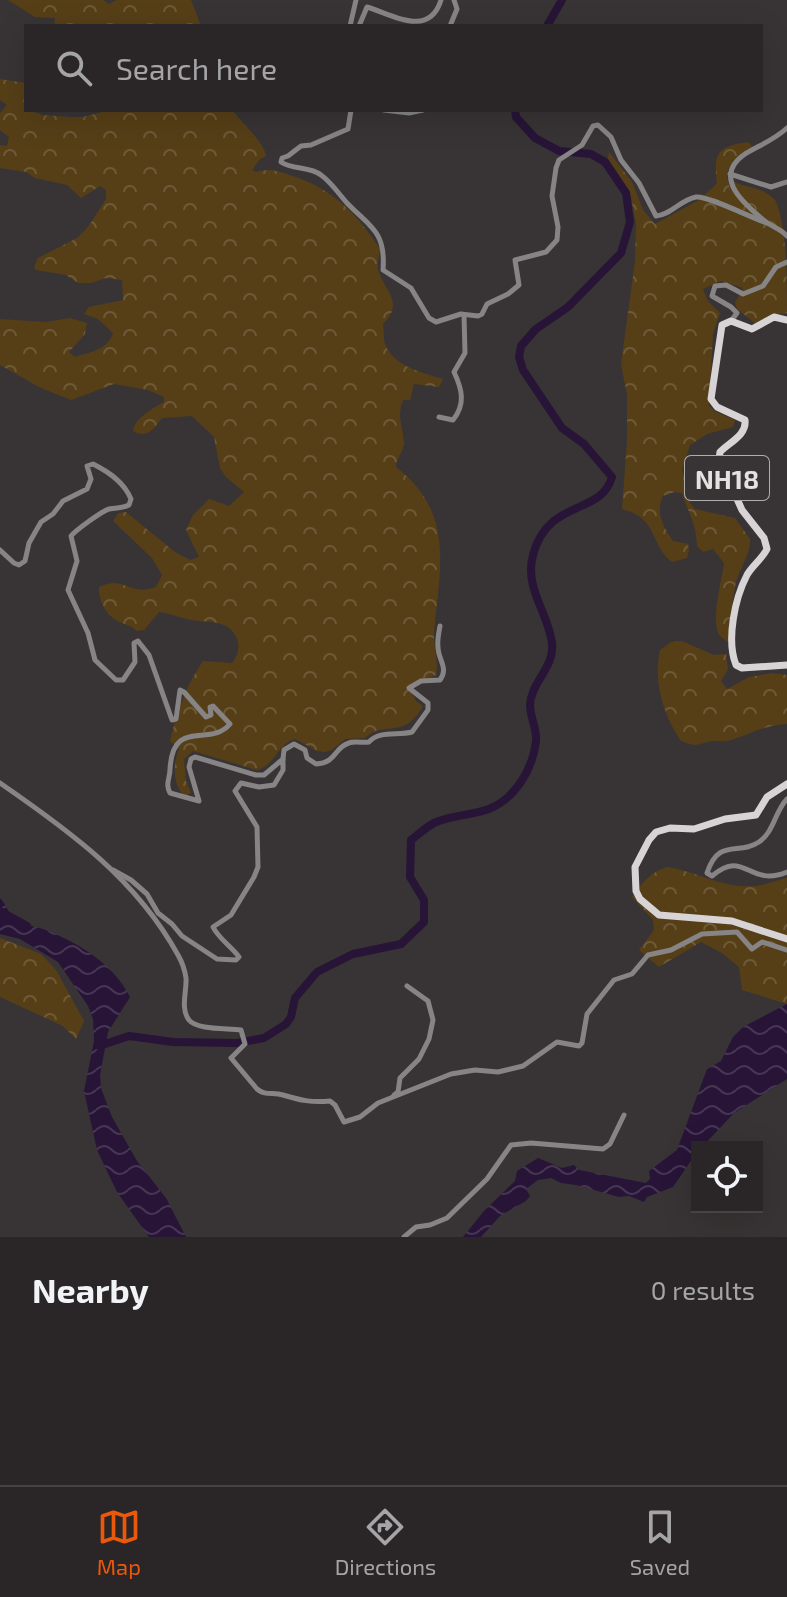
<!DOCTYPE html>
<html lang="en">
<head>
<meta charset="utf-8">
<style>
  body { margin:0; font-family:"Exo 2",sans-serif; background:#363233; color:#f1f3f6 }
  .controls { position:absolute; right:24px; bottom:24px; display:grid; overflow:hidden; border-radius:0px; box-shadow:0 8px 32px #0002 }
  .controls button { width:72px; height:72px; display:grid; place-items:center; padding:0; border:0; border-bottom:2px solid #464344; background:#2a2627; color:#f1f3f6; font:40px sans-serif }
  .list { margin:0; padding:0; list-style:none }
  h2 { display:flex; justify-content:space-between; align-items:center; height:104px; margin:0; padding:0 32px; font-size:34px }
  h2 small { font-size:26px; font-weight:400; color:#a5a5a7 }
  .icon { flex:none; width:44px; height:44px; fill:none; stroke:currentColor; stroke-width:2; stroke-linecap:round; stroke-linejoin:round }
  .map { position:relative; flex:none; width:787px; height:1237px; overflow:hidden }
  .search { position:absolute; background:#2a2627; box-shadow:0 8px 32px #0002; left:24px; right:24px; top:24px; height:88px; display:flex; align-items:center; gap:20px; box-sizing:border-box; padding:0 28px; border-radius:0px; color:#a5a5a7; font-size:30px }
  .sheet { height:248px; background:#2a2627 }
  nav { display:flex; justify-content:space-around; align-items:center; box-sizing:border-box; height:112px; border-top:2px solid #464344; background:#2a2627; font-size:22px; color:#a5a5a7 }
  nav a { display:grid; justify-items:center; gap:4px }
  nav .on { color:#ea580c }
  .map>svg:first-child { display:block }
  .forest { fill:url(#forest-crowns) }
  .water { fill:url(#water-waves) }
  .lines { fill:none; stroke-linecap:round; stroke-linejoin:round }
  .river { stroke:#271437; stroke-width:8 }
  .minor { stroke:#868485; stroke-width:5 }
  .major { stroke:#d8d4d6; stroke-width:7 }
  .labels { text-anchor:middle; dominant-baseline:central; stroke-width:6; stroke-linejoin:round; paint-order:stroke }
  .shield { fill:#383334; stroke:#b0adad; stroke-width:2 }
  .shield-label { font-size:26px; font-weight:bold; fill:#e4e1e1 }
</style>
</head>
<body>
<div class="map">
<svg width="787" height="1237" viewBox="0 0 787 1237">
  <defs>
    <pattern id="forest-crowns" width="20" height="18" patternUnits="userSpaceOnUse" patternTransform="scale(2)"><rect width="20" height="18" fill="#563f17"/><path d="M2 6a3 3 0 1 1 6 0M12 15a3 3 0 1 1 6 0" fill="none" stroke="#6e5a38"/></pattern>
    <pattern id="water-waves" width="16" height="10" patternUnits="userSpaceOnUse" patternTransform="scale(2)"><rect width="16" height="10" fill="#271437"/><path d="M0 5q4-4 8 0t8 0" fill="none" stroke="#463654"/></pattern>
  </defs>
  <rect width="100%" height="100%" fill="#383334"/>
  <g class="forest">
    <path d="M8 0H103L109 4 117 0H191L201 26H54L55 18 35 17Z"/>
    <path d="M0 79 26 83V110L43 115 71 117H83L110 110H232C242 123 264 142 266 156L260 159 252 170 256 172C271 168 279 171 293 176 334 190 356 213 380 249 379 255 377 264 378 269 383 291 406 301 383 324 384 330 383 338 385 344 393 366 423 373 443 379L439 387 414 384 410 400H403C395 420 406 430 403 448 401 455 396 459 396 467 455 513 440 567 434 632 433 646 439 663 436 675L409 687 416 701 423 706C404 741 385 719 365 738L345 739 332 750 325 752 317 751 295 739C277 744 276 765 257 770L193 751 184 759 186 781 191 793 185 796C172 785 173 765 179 749L170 741C176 713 187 684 203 661L232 663C238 656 240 648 237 639 229 619 209 623 191 620 180 618 170 613 159 612L144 630 137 631C130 624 120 624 113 618 104 612 98 597 99 587 125 575 129 597 156 587L162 575 152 558 113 521 118 513 126 512 175 552 190 560 199 557 186 530 193 515 209 499 229 506 244 492 226 477 220 468 214 437 192 416 162 418C153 429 148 439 133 431 135 418 153 408 164 402V397L148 390 114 384 71 400 39 387 0 365V319L45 322 70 318 87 323 85 334 69 352 75 357C90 352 108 350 113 333L98 319 84 314 89 307 123 300 122 280 106 278 91 283H78L66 275 36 270 34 267 38 258 77 238 88 227 106 199V190L100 186 81 198 67 185 35 178 26 172 0 168V145L7 146 9 137 0 130V113L7 105 0 100Z"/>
    <path d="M748 142 753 147C736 157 721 167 730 188L734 182C748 188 765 188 775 200 787 224 787 281 787 313L768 316 755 323 737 309 735 303 743 288 721 281 703 289 708 301 720 313 713 334 709 406 716 412 735 420 733 427 707 434 690 445 682 470 688 482H697L700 486 693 492 690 503 695 509 735 518 750 539C751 556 738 569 735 587 731 606 732 625 730 644 729 643 721 637 720 636 710 623 722 579 724 563L713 549 703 552 697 546C696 522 689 515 682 493L675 492 663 496C655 513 663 526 673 541L688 544 689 551 687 558 672 562C649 544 659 518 622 509L627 441V395L621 364 635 261 636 223 630 192 608 158 609 152 632 182 643 210 655 224 701 199C706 192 712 190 717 183 713 153 718 146 748 142Z"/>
    <path d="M682 641 714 655 726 654 728 669 721 681 727 689 749 677 772 673 787 675V724C761 726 754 733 731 740 724 743 718 740 712 741 696 744 699 748 681 741 663 714 653 682 660 650L671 642Z"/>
    <path d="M668 867C698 872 724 889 756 886 766 885 776 880 787 878V1004L742 990 739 967 722 953 701 942 659 967 639 950 654 930 653 920 632 897C642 883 651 871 668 867Z"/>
    <path d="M0 938 41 954 56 970 84 1021 76 1039 63 1026 0 997Z"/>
  </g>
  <g class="water">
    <path d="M0 898C6 904 8 913 14 919 19 925 35 926 43 929 77 942 113 963 130 997L108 1032 100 1075 101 1088 112 1117 137 1161 166 1198 186 1237H149L117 1192 97 1150 84 1091 94 1041 93 1019 88 1006 58 962 20 939 0 934Z"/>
    <path d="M787 1004V1079L734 1113 702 1147H697V1152L673 1187 647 1197 644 1202 629 1196 619 1197 576 1185 561 1183 551 1178 538 1180 526 1189 530 1196 526 1201 500 1216 481 1237H463L484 1211 515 1181 517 1171 538 1158 562 1168 574 1165 579 1170 646 1183 650 1179 649 1171 677 1150 707 1069 721 1061 733 1037 743 1027Z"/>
  </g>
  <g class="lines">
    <g class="river">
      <path d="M547 26 562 0"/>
      <path d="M0 911 27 926"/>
      <path d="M99 1046 129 1036 173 1042 237 1043 264 1038 286 1024 291 1017 295 998 317 972 353 954 401 944 424 922V900L410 877 411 840C419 834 427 826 436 822 453 815 473 815 489 809 516 798 533 768 536 741 537 728 530 717 530 705 531 682 555 667 552 643 548 612 524 588 533 555 548 498 601 516 612 477L584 444 562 428 523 370 519 357 521 346 536 329 568 307 621 253 630 222 626 193 605 162 591 154 559 151 535 138 516 117 515 110"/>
    </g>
    <g class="minor">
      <path d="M350 26 356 0"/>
      <path d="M359 26 367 7C391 14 429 39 441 0"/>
      <path d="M450 26 457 9 454 0"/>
      <path d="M351 110 348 129 311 145 301 146 288 156 282 158 281 162C293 170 310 166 321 175 331 182 339 194 347 203 370 227 386 231 383 270L411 288 429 318 436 322 461 314 478 316 482 314 487 304 508 294 519 285 515 260 546 252 557 240 558 227 552 196 556 168 559 160 582 145 593 126 598 125 611 137 621 160 639 183 656 216C671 215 680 200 696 197 707 195 751 218 767 223"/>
      <path d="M384 110 409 113 423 110"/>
      <path d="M787 128C774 140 760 145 745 154 711 177 745 205 766 222 773 227 781 229 787 236"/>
      <path d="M730 174 771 187 787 182"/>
      <path d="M731 321 737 313 731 307 712 296 715 286 726 285 743 294 763 286 776 267 787 262"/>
      <path d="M439 417 453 420C466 404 462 389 454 372L465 353 464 315"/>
      <path d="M0 550 14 563 19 565 25 561 29 543 41 522 53 514 63 501 87 489 91 479 87 466 93 464C109 472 124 482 131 499L129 505C121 509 117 507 109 509 102 511 76 530 71 536L77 561 68 590 88 633 95 660 116 680H123L135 662 134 643 138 641 149 655 172 720 176 719 180 690 184 692 206 717 211 715 210 707 213 706 230 724C210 748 173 717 170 769 170 779 165 783 170 793L199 801 189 767 191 759 195 757 256 775H264L283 759V770L274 785 259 787 241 783 235 791 257 827 258 867 254 877 231 915 213 927C219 939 232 947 239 957L236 960 217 959 182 936 172 924 158 913 147 894 131 880 113 870"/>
      <path d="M283 759 284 750 294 744 305 750 307 758 316 764C337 763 334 747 349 743 354 741 363 743 369 742 379 730 398 736 412 732L428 710V703L409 688 421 681 440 680C449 668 438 660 438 647 437 640 439 632 440 626"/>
      <path d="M0 783C71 832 136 879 178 955 182 962 185 971 186 978 187 991 180 1008 189 1020 197 1030 227 1028 241 1030L245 1044 231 1058 257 1089C265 1096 273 1092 283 1095 300 1100 311 1103 330 1101L335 1105 344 1122 360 1117 378 1103 451 1074 475 1070 498 1072 523 1066 557 1042 579 1046 582 1043 587 1014 614 980 632 974 648 955 671 950 702 934 737 932 752 949 762 942 787 950"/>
      <path d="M787 799C775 811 774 832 759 842 738 856 719 837 707 873L712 876C745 848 748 888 787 872"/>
      <path d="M394 1095 398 1092 400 1078 419 1059 429 1039 433 1020 428 1001 407 986"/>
      <path d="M404 1237 416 1227 430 1225 447 1218 487 1179 511 1145 531 1143 603 1149 610 1144 624 1115"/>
    </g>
    <g class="major">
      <path d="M787 320 774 317 752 329 731 321 722 325 711 399 717 407 745 420C747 435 730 442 720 452L719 459 742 510 764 538 767 549C762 559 752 566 747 575 735 598 726 640 736 665L742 668 787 665"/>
      <path d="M787 784 767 797 756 815 725 819 694 829 670 828 656 832 649 840 635 867 636 891 640 899 659 915 732 921 787 939"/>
    </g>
  </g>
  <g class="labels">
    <rect class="shield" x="685" y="456" width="84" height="44" rx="6"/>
    <g class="shield-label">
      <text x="727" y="478">NH18</text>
    </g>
  </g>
</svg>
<div class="controls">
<button><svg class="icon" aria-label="locate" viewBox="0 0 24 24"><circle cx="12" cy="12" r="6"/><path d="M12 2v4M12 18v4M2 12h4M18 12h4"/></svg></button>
</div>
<div class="search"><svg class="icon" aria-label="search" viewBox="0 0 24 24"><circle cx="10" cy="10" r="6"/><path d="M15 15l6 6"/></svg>Search here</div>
</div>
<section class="sheet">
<h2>Nearby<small>0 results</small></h2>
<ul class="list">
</ul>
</section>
<nav>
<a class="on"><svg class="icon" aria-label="map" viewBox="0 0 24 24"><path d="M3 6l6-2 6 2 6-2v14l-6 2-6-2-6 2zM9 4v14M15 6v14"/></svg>Map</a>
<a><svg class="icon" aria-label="directions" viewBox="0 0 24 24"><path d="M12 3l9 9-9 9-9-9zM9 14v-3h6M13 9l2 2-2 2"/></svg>Directions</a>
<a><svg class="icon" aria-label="saved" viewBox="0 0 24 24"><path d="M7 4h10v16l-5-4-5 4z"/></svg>Saved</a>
</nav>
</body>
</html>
